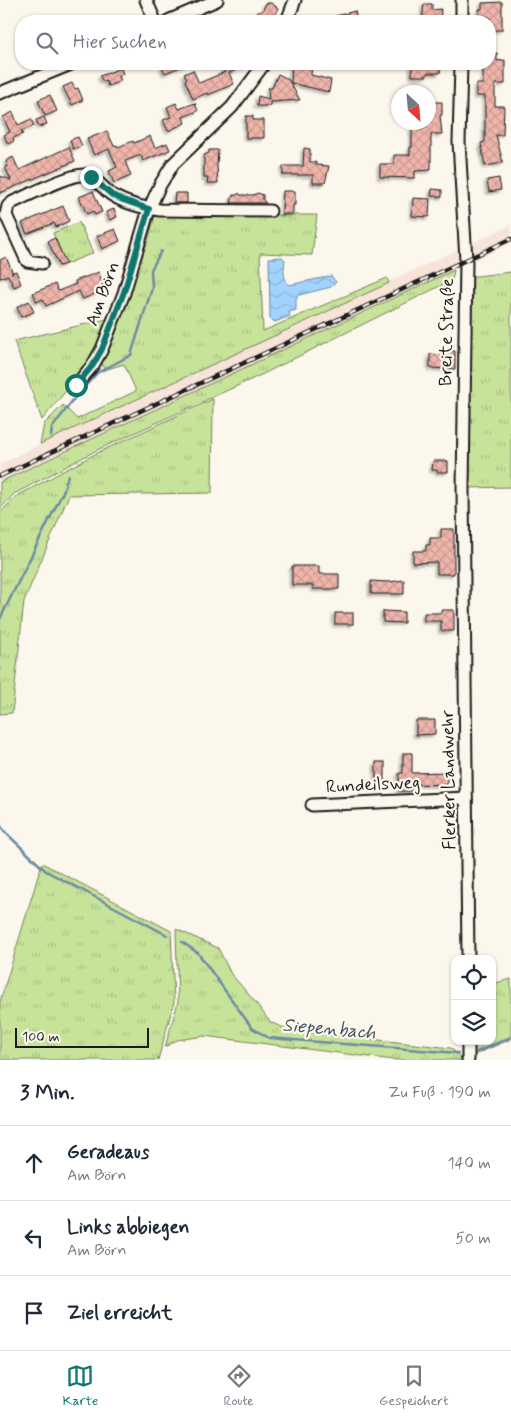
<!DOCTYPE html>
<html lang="de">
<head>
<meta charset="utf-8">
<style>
  body { margin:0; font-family:Mynerve,sans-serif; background:#f6f6f7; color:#1f2937 }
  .controls { position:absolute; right:15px; bottom:15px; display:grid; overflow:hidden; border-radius:10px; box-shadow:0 1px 4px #0004 }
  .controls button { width:45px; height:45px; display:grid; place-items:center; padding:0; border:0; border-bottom:1px solid #e0e1e3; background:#fff; color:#1f2937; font:25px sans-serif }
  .compass { position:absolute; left:391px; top:85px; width:45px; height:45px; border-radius:50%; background:#fff; box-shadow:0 1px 4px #0004; rotate:154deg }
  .scale { position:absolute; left:15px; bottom:12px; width:134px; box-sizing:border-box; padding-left:5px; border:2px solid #1c1c1c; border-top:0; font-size:14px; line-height:18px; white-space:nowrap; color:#1c1c1c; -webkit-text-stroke:4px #fbf7ec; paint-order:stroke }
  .stop { position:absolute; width:15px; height:15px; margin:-11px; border:4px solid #0f766e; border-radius:50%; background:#fff }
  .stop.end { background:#0f766e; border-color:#fff; box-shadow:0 1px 5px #0008 }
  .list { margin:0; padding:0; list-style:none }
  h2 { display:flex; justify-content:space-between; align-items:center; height:65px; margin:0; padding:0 20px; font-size:21px }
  h2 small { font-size:16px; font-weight:400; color:#747a83 }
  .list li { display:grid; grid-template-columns:32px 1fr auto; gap:15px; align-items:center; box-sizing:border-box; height:75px; padding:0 20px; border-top:1px solid #e0e1e3 }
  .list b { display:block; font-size:19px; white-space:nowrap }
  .list p { margin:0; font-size:16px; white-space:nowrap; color:#747a83 }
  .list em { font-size:16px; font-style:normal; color:#747a83 }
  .icon { flex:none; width:28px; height:28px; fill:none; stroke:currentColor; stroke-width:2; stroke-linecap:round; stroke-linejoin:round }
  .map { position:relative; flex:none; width:511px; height:1060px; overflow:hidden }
  .search { position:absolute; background:#fff; box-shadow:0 1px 4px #0004; left:15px; right:15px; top:15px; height:55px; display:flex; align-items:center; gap:12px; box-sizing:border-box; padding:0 18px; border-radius:20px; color:#747a83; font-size:19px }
  .sheet { height:290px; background:#fff }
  nav { display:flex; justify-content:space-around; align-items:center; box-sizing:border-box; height:70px; border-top:1px solid #e0e1e3; background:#fff; font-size:14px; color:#747a83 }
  nav a { display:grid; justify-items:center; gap:2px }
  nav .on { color:#0f766e }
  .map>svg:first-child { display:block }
  .built { fill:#f7e3d8 }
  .grass { fill:url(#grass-tufts); stroke:#72805b }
  .water { fill:url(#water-waves); stroke:#6c8aa4 }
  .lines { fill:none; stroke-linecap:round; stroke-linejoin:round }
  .stream { stroke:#6c8aa4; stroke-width:2.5 }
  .building { fill:url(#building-cross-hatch); stroke:#1c1c1c; filter:url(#shadow) }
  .minor-casing { stroke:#1c1c1c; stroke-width:15 }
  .minor { stroke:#fbf7ec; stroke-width:11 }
  .rail-casing { stroke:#1c1c1c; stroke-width:4.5 }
  .rail { stroke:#fbf7ec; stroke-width:2.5; stroke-dasharray:8; stroke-linecap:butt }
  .route { stroke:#0f766e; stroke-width:6 }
  .labels { text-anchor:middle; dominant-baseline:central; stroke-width:4.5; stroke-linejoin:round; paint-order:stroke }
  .street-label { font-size:18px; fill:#1c1c1c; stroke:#fbf7ec }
  .water-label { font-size:19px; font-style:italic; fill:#445360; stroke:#fbf7ec }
</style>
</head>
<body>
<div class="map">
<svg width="511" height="1060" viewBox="0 0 511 1060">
  <defs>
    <pattern id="grass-tufts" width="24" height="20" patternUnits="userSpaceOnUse" patternTransform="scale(1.25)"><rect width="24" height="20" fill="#c7e39a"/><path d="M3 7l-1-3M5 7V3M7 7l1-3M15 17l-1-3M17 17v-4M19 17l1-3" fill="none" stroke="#aac284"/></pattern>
    <pattern id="water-waves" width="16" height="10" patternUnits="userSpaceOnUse" patternTransform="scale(1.25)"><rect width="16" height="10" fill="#a2d3ff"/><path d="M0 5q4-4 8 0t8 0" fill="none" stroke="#8bb5da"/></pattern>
    <pattern id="building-cross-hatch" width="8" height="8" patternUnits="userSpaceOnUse" patternTransform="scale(1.25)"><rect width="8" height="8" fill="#efb5ab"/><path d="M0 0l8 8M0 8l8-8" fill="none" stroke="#cc9b93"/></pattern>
    <filter id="shadow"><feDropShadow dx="-2.5" dy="2.5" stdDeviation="1" flood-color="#0004"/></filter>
  </defs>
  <rect width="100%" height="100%" fill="#fbf7ec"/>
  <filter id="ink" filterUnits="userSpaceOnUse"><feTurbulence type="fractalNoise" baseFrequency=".02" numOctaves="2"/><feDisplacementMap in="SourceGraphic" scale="10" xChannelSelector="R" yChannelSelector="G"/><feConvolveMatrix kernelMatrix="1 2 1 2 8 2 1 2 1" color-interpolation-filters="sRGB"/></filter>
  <g filter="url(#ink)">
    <path class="built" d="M511 225V243L0 482V464L40 444Z"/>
    <g class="grass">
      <path d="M155 215H317L312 255 260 253 263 331 387 278 389 283 40 444 44 424 63 405 77 419 136 391 124 364 104 370 102 362 149 238Z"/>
      <path d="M79 222 93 253 66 264 53 233Z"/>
      <path d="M454 270 452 280 263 374 97 450 14 494 0 509V482Z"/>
      <path d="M511 272V487L466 488 468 277Z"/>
      <path d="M107 319 93 358 42 420 14 341Z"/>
      <path d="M213 399 212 493 69 495 24 601 12 713 0 714V513L15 497 97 453Z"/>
      <path d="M42 863 171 931 174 1002 158 1060H0V1002Z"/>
      <path d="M176 929 218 948 231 974 256 1003 270 1022 289 1030 451 1048 463 1060H394L204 1036 177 1040 165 1047 178 1002Z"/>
      <path d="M511 979V1039L472 1056 470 1041H492V984Z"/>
    </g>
    <path class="water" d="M282 257 285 260C284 269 282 277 289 285L331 276 336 282 331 287 299 295 296 298V310L289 312 290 316 275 322 270 319 269 258Z"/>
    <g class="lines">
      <g class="stream">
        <path d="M51 436 52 428 73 400 97 373 131 355 152 288 151 270 161 251"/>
        <path d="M0 619 64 490 68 475"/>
        <path d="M0 825 5 832 46 871 167 935"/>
        <path d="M182 942 198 953 252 1028 269 1038 458 1053"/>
        <path d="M477 1052 511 1037"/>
      </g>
    </g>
    <g class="building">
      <path d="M502 2V30H490V17H479V9H482V3Z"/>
      <path d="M266 3H271L278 8 273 20 259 21 256 13 263 10Z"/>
      <path d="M424 4H432V10L441 9 440 21H422Z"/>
      <path d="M355 11 357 21H324V19Z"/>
      <path d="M490 53H497V61L505 60V84H495V106H504L503 135H496L503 163 485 166 481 143 485 142V96H476V84H483V64H490Z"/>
      <path d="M169 64H188L165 73 162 67Z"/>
      <path d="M222 64H251L229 73 234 84 208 95 207 93 193 99 185 80 187 79 184 74 193 70 199 83 225 72Z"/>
      <path d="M292 64H312L311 75 331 80 329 92 291 83Z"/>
      <path d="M416 64H441L440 73H427V76H412V65Z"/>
      <path d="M121 68 123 74 119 76 121 81 108 86 106 81 103 82 100 76Z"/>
      <path d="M278 74 288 79 300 100 270 102V106H257L258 96 269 99 268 88H272Z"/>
      <path d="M72 83 75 89 78 88 83 100 72 105 63 87Z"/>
      <path d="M50 95 57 111 45 116 38 100Z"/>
      <path d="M428 102H442V115H440L442 134H431V170L415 171V178L380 177V164H394V155H410V147H412V128L424 129V126H427Z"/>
      <path d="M176 103 179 109 195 103 198 111 183 117 185 123 168 131 163 120 171 117 167 107Z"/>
      <path d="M13 112 18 125 31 119 34 126 21 131 23 134 13 138 14 141 8 144 4 135 10 132 3 117Z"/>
      <path d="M246 116H253V120H264V138H246Z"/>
      <path d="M44 117 47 124 39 127 36 120Z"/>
      <path d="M107 131 114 146 117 145 118 147 133 141 134 143 150 136 155 148 167 143 170 150 143 161 141 155 125 161 131 176 114 183 109 171 117 167 109 149 94 155 87 139Z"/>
      <path d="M78 137 82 146 73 149 70 140Z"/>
      <path d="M69 147 75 161 0 193V176L11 180 5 167 8 166 6 161 13 157 19 170Z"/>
      <path d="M304 148 310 149V162H316V165L329 166 325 183H313V175H283V166H303Z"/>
      <path d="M209 150H218L217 165 218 183H207L208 178H204V155L209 153Z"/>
      <path d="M499 178 501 190 489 192 487 180Z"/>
      <path d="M432 189 442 190V197L431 196Z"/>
      <path d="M93 191 102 212 95 215 93 211 87 214 79 197Z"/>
      <path d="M283 191H295V205H293V214H282Z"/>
      <path d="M175 193H187V203H174Z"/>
      <path d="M239 193 240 195H253L258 193 263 195V200L266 203H231L233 195H237Z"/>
      <path d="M413 198 430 199 429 217 412 216Z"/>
      <path d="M63 206 69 221 56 227 54 223 27 234 22 223Z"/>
      <path d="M114 209 117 217 110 220 106 212Z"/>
      <path d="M115 229 120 241 102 249 97 236Z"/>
      <path d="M55 238 66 264 59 266 48 241Z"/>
      <path d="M6 257 13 273H11L16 271 21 284 14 287 8 275 0 278V260Z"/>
      <path d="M99 272 104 290 83 299 79 291 46 306 43 299 37 302 33 293 55 284 58 291 76 284 75 281Z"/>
      <path d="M29 301 34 312 21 317 17 307Z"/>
      <path d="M444 351H455V369L430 368V354L444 355Z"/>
      <path d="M433 461H448V472H437V470H432Z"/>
      <path d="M441 529H454V574H437V562L413 563V551H426V545H430V538H441Z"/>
      <path d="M292 566H319V574H339V589H313V585H292Z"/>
      <path d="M404 580V594H371V581L389 582Z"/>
      <path d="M441 610H454V631H441V621H424V613H441Z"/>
      <path d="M383 611 404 612V623L383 622Z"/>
      <rect x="335" y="613" width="18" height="11"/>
      <path d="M416 720H435V734L416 735Z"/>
      <path d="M403 753H412V773L447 772V785L412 784V791H399V773H403Z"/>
      <rect x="376" y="762" width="9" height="18"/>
    </g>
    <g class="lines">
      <g class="minor-casing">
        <g id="minor">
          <path d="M146 0 155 21"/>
          <path d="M168 21 217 0"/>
          <path d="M287 21 295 0"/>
          <path d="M462 21V0"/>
          <path d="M461 64 459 142 466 260 463 489 468 959"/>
          <path d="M0 93 71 64"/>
          <path d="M42 263 27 261 6 215 8 206 13 202C27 196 72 173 85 175 96 177 103 189 112 195 126 204 144 208 160 210L270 211"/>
          <path d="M76 385 93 365 102 349 124 293 149 209 160 185 173 164 232 107 264 64"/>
          <path d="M312 805 466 798"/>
          <path d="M468 1060V1041"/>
        </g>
      </g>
      <use href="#minor" class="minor"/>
      <g class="rail-casing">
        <path id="rail" d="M0 476 511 239"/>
      </g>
      <use href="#rail" class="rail"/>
    </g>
  </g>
  <g class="lines" filter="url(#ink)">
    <path class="route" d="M76 385 93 365 102 349 124 292 149 209 123 200 112 195 91 177"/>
  </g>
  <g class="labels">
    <g class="street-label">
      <text transform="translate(103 294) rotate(-70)">Am Börn</text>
      <text transform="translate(447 332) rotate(-89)">Breite Straße</text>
      <text transform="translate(449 780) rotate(-91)">Flerker Landwehr</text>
      <text transform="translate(373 785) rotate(-3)">Rundeilsweg</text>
    </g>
    <g class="water-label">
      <text transform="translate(329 1029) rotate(5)">Siepenbach</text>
    </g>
  </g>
</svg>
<div class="controls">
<button><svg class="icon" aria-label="locate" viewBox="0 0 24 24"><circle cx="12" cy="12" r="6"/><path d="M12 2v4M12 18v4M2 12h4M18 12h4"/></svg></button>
<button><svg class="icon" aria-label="layers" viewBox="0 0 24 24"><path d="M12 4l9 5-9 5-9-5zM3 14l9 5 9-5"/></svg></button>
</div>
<svg class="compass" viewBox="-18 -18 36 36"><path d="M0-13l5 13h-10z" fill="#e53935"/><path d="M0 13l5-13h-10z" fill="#747a83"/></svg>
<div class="scale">100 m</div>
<div class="stop" style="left:76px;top:385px"></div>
<div class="stop end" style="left:91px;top:177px"></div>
<div class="search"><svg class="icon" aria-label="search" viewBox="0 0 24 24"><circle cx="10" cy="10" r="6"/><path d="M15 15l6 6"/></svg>Hier suchen</div>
</div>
<section class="sheet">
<h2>3 Min.<small>Zu Fuß · 190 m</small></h2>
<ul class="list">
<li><svg class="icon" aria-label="ahead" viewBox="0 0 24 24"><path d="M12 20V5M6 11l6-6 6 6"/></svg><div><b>Geradeaus</b><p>Am Börn</p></div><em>140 m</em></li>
<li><svg class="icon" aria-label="left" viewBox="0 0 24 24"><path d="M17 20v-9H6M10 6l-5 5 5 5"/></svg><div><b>Links abbiegen</b><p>Am Börn</p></div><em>50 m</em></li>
<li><svg class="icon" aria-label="arrive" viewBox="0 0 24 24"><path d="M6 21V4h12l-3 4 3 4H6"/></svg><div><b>Ziel erreicht</b></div></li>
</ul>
</section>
<nav>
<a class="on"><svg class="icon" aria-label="map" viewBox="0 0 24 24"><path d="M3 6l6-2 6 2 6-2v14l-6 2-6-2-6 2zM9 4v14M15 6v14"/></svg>Karte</a>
<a><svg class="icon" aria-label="directions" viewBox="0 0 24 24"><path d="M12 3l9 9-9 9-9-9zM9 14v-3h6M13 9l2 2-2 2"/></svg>Route</a>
<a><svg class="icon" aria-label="saved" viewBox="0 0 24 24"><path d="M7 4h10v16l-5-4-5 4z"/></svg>Gespeichert</a>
</nav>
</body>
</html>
